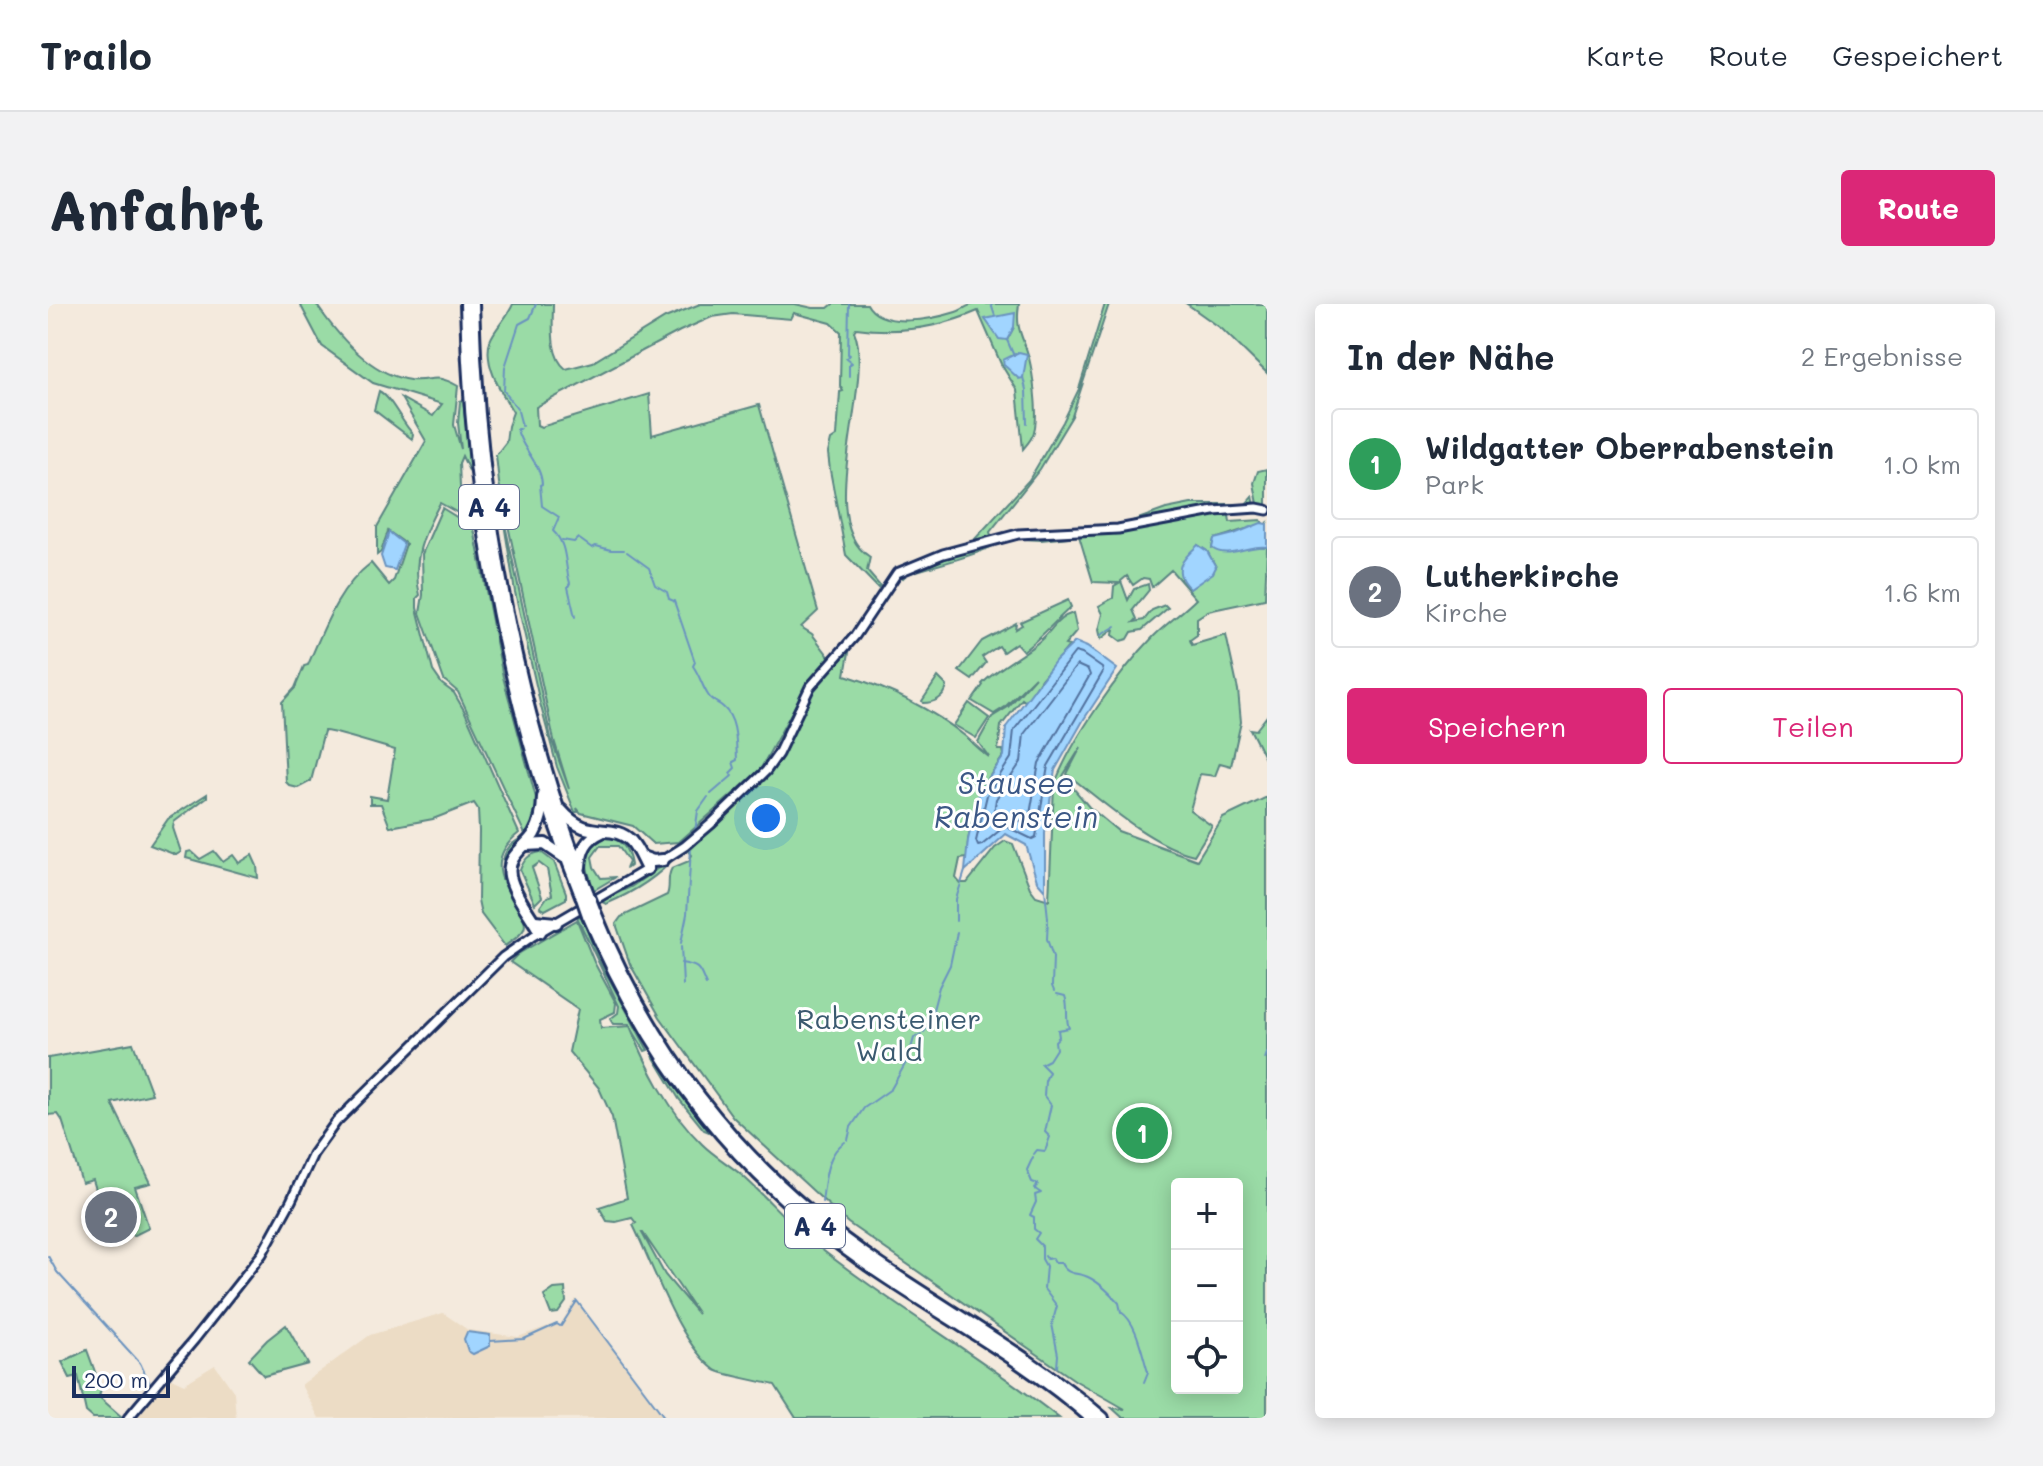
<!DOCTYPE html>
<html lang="de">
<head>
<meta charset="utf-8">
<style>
  body { margin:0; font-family:Mali,sans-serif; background:#f2f2f3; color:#1f2937 }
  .controls { position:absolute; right:24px; bottom:24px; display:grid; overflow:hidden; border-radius:8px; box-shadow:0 4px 20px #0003 }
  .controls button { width:72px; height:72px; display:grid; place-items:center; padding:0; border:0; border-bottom:2px solid #e0e1e3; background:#fff; color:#1f2937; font:40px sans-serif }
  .scale { position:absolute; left:24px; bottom:20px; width:98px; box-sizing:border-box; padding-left:8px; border:4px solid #1b2f5e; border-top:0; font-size:22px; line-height:28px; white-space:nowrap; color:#1b2f5e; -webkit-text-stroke:6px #fff; paint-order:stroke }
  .you { position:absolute; left:718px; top:514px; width:28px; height:28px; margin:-20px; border:6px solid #fff; border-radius:50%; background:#1a73e8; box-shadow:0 0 0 12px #1a73e833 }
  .badge { display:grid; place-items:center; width:52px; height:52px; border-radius:50%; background:#db2777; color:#fff; font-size:26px; font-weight:700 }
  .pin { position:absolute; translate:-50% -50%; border:4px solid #fff; box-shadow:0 2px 8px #0006 }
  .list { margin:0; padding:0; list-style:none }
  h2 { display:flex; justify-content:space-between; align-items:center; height:104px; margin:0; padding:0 32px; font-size:34px }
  h2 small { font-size:26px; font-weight:400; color:#747a83 }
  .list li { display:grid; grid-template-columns:52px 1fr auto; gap:24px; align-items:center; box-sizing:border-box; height:112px; margin:0 16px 16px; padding:0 16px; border:2px solid #e0e1e3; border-radius:8px }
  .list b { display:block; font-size:30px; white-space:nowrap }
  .list p { margin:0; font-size:26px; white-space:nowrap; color:#747a83 }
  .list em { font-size:26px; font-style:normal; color:#747a83 }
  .actions { display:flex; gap:16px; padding:24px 32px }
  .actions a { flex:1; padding:18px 0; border:2px solid #db2777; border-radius:8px; text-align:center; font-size:28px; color:#db2777 }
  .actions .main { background:#db2777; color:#fff }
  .icon { flex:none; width:44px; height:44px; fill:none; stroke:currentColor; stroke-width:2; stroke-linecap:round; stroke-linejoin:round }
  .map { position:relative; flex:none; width:1219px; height:1114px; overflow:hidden; border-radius:8px }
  header { display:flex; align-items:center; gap:48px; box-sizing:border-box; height:112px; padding:0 40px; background:#fff; border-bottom:2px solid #e0e1e3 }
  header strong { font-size:38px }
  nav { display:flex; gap:44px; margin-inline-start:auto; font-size:28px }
  .intro { display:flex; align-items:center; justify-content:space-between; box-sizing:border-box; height:192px; padding:0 48px }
  h1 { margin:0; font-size:56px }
  .button { padding:20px 36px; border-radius:8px; background:#db2777; color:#fff; font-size:28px; font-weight:700 }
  main { display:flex; gap:48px; padding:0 48px }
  aside { flex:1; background:#fff; border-radius:8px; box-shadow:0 4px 20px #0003 }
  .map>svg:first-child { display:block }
  .built { fill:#ecdcc5 }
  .green { fill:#9adba6; stroke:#5a8582; stroke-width:2; fill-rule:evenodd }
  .water { fill:#a1d5ff; stroke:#6b93bf; stroke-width:2 }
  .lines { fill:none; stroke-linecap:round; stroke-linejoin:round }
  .shore { stroke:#51719e; stroke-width:2 }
  .stream { stroke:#6b93bf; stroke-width:2 }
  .secondary-casing { stroke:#1b2f5e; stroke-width:13 }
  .highway-casing { stroke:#1b2f5e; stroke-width:16 }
  .secondary { stroke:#fff; stroke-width:7 }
  .highway { stroke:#fff; stroke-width:10 }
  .highway-bridge-casing { stroke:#1b2f5e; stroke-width:16; stroke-linecap:butt }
  .highway-bridge { stroke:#fff; stroke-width:10 }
  .labels { text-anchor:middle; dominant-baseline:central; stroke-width:6; stroke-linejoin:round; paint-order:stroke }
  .shield { fill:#fff; stroke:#5f6d8e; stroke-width:2 }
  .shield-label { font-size:26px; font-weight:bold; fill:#1b2f5e }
  .park-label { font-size:28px; fill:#3b5a70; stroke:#fff }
  .water-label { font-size:30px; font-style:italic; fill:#3c5886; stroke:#fff }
</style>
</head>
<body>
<header>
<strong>Trailo</strong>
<nav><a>Karte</a><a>Route</a><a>Gespeichert</a></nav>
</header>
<div class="intro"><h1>Anfahrt</h1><a class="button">Route</a></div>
<main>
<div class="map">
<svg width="1219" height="1114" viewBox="0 0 1219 1114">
  <rect width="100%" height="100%" fill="#f4eadd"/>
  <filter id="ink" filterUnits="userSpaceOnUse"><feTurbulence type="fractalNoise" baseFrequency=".0125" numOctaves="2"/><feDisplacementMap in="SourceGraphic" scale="16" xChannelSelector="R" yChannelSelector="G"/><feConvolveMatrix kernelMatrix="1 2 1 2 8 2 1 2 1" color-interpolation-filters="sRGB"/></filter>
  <g filter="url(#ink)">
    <g class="built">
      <path d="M528 995 618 1114H271L253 1081 322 1031 395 1009 420 1026 470 1033 509 1019 512 1021Z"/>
      <path d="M167 1061 186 1088 188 1114H84L119 1072 136 1080Z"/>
    </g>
    <g class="green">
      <path d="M252 0H268C290 32 323 71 362 76 386 78 385 68 410 82L406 121 413 145 410 119 412 97 415 96 423 171 414 152 411 159 413 206 410 209 392 199C376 228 363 257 372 291L369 294V304L385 367 394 380 406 389 417 408 471 529C421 569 485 604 476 625 473 632 462 638 457 642L433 610 430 596 431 527 430 505 426 499 385 515 342 523 333 500H322V492L339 495 347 446C336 443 283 426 276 427L263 477 250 484 242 482 238 478 234 398 247 384 256 362 260 361C276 324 290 284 323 259L341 281 346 276 358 240 340 227 333 248 329 251V223L378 137 353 94 385 112 394 100 325 79 274 42Z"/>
      <path d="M465 0H505C505 20 501 52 518 65L545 58 617 14 652 0H747L765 4H780L785 0H819C833 26 886 15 908 8 914 6 920 1 926 0 939 0 957 0 971 0 967 27 975 31 981 54 985 70 990 107 987 123 986 132 981 138 975 145L969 86 953 60 930 7C891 24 851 30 808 24L806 27C828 78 764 218 822 253L819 267 832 282 830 284 798 251 782 166 780 149 783 136 789 132 792 88 795 87 792 82 793 28 783 19 746 9 743 15 685 10 664 13 632 27 488 103 489 121 493 123 601 90 604 131 711 101 770 307 753 323 764 330 782 354 758 382 712 466 631 538 605 540 585 522 533 509 529 504 530 508H527L509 463 492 399 467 288 454 207 503 434 521 485 506 436 451 179 448 151 458 138 460 122 465 108C454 89 435 61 442 37 446 25 460 13 465 0ZM966 10V23L959 36 938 16Z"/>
      <path d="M1057 0H1061L1024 112 992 165 942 228 943 231 949 232 970 226 1031 224 1079 219 1118 205 1143 200H1198L1205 192 1207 202 1180 205 1182 218 1213 216 1216 221 1219 219 1218 221C1199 222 1184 231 1166 235L1164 244C1188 253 1195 240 1219 243L1217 295 1160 307 1149 314V331L1142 336 1144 341 1178 331 1190 386 1193 418 1183 462 1172 459 1167 472 1152 470 1142 506 1164 522 1146 551C1104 542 1052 496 1019 470L1033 443 1015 472 1041 503 1070 527 1149 556 1175 514 1219 493V1114H1075L1064 1104 1077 1105 1028 1077 800 919 685 813 612 713 582 660 568 620 573 613 619 591C623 581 618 574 624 564L641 557 644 551 641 547 720 469 765 385 802 343 797 371C839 384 882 404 917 432 925 439 933 447 941 453L930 438 944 413 960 403 987 373 957 403 946 410 924 397 935 381 934 380C952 361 978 351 996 333 1006 323 1011 313 1025 309L1029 327 1017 341 1021 342 993 375 978 398 974 395 953 422 950 446H955L956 451 931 488 920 536 919 554 912 555 908 574 912 579H919L947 544 957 537 965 540 982 584 988 592 1001 596 1006 482C1023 436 1071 368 1106 332 1119 319 1135 308 1148 295L1123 266 1104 283 1101 275 1095 274 1085 281 1079 272 1073 277 1080 296 1086 285 1100 280 1101 286 1085 306 1089 315 1086 318 1096 316 1104 306 1117 301 1120 304 1094 326 1084 328 1080 335 1073 337 1065 331 1066 325 1053 335 1051 326 1055 310 1051 302 1065 294 1066 282 1071 279 1045 278 1031 232 993 236 975 235 974 229 952 233 951 239C921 254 891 260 859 270L855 274 851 270 869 261 922 245 926 236 981 176 1015 118 1031 85ZM1150 241 1159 247 1168 263 1142 285 1132 276ZM1129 880H1189V1084H1129Z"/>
      <path d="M1139 0H1219V69L1174 25Z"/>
      <path d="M331 87C343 93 354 119 365 130L364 135 326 106Z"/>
      <path d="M1219 165V205L1210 200 1206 179 1210 167Z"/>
      <path d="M394 204 412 215 423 210 455 373 488 494 487 516 483 527 462 551 473 603C458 592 447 559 462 542 466 538 473 535 477 530L410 388 396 376 372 309 375 291 374 250Z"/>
      <path d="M1020 296 1023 303C1007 317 993 334 975 347L968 339 955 348 951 342 949 343 934 353 938 359 924 376 911 367 934 337 968 319 967 325 974 321 972 318Z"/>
      <path d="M890 373 899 382C897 394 886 399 875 399L874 397Z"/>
      <path d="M921 399 941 414 928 434 906 421Z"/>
      <path d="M1219 412V459L1202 425 1208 426Z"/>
      <path d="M159 490V493L126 518 125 524 133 548 128 551 102 541 120 515Z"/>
      <path d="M555 532C573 535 580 542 583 561L578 565 581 558 570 542H552L544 553 546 563 553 574 568 573 546 586C537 563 533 547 555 532Z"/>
      <path d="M143 547 152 555 166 547 175 558 185 551 191 559 204 551 209 562 210 574 138 554 139 548Z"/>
      <path d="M493 548 506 558 518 589V595L497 606 492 603 499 593 504 591 499 565 491 559 484 564 494 593 487 600 472 566C476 555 481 550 493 548Z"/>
      <path d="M628 552C610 573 584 589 558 600L552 597 583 583Z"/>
      <path d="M533 612 552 658 600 746 597 747 582 722C599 763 621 808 654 840 667 853 684 862 697 874 718 893 737 915 758 933 839 999 930 1050 1011 1114H748L727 1081C716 1078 672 1070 667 1066 631 1040 605 961 585 921L588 919 584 914 568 918 559 917 551 903 579 894 564 813 551 784 521 748 530 705 462 658 470 650 529 616 546 658 568 699 567 708 552 715 553 724 582 722 581 720H565L562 715 570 709 571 702 529 613ZM594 929H595L650 1010 617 971Z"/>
      <path d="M85 739 104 790 64 799 103 879 87 883 101 924 85 932 70 905 55 908 45 876 34 879 14 816 10 810 0 811V754Z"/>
      <path d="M605 752 661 828 656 826 631 795Z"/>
      <path d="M517 984 518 998 510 1009 503 1010 496 992 506 985Z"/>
      <path d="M238 1021 260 1060 216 1072 201 1055 219 1036Z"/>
      <path d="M39 1046 53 1084 51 1093 75 1114H45L38 1108 30 1072 22 1074 14 1058Z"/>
    </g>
    <g class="water">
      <path d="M967 9 966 23 959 36 951 35 937 15Z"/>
      <path d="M971 48 979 50 975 74 971 75 956 61 955 56Z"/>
      <path d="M1213 219 1219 220V243C1200 240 1179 256 1164 244L1166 235 1186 230Z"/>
      <path d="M341 228 356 240 347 266 337 264 333 252Z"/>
      <path d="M1150 241 1159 247 1168 263 1165 269 1142 285C1123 267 1133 256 1150 241Z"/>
      <path d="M1027 338 1039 343 1069 365 1036 415 1007 466 997 529V586L989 577 978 541 958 530 917 567 920 536 931 488 956 452 958 423 1008 356Z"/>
      <path d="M419 1028 442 1031V1042L425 1050 420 1047 416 1035Z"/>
    </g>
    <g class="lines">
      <g class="shore">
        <path d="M1027 348 1034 350 1054 364 1055 368 1000 462 988 533 984 535 957 522 934 541 930 542 928 537 939 491 963 454 966 426Z"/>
        <path d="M1029 361 1040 366 1042 371 991 459 981 516 977 519 962 513H948L946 510 948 495 973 458 976 430Z"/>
      </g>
      <g class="stream">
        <path d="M943 0 947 12"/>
        <path d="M959 36 966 52"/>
        <path d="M801 72V61L804 59 798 54 802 51 800 50 801 0"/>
        <path d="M975 73 978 86 979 119"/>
        <path d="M469 104 456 87 457 63 471 20 482 14 488 0"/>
        <path d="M470 107 474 122"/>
        <path d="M472 125H469C472 143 493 159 494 180L492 181 494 202 511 213 505 227C520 241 516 261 522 279L520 283 527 313"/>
        <path d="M514 236 526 238 530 234 544 244 548 242 563 246H576"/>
        <path d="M579 248 601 264 607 281 619 288 621 295 626 297 647 358 645 362C652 372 654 382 660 391 664 398 670 398 675 403 689 415 688 438 689 456L685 458 687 464 682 469 684 472 663 490"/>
        <path d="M1053 331 1068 322"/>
        <path d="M647 528 650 507 660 493"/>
        <path d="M997 586 1000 614 999 635 1005 653 1004 682 1006 687"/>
        <path d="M908 617V595L917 567"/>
        <path d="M633 639 639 610 643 544"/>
        <path d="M633 642 635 681"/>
        <path d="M633 659C653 662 651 665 658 681"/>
        <path d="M876 728 881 721 891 683 902 661 909 628"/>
        <path d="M1217 755 1219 749"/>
        <path d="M800 836 803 823 816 804 843 785 860 755 866 734 873 730"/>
        <path d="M999 841 1002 833 997 828 1003 801 996 792 997 777 1001 768 993 760 1001 756 1008 745 1007 737 1011 733 1010 726 1021 724C1017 714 1021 703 1017 692L1009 690"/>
        <path d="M986 850 989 846 997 847 999 842"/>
        <path d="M985 853 979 866 984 878 990 880 987 885 993 889 987 891 988 898 982 911 986 913V925L991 929 987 935 994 942V955L998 962 996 985 1009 1002 1004 1020 1010 1051 1009 1063"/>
        <path d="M774 898C777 877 778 849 797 838"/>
        <path d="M0 952 9 968 92 1059 103 1082"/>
        <path d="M997 952 999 955 1004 954 1007 959H1013C1019 972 1030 968 1040 973 1051 978 1063 990 1071 999L1073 1008C1089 1018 1094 1050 1100 1068L1096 1078"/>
        <path d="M513 1022 529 997 617 1114"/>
        <path d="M442 1037 476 1035 509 1020 512 1022"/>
      </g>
      <g class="secondary-casing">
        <g id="secondary">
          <path d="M612 558 637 542 663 520 718 467 730 450 762 383 807 332 849 269 895 250 970 230 1070 225 1166 207 1209 204 1219 206"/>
          <path d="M80 1114 146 1036 214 950 243 897 265 850 288 818 455 653 485 632 601 564"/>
        </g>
      </g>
      <g class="highway-casing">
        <g id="highway">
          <path d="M418 0C422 203 459 405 534 594"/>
          <path d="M425 0C430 202 468 401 540 590"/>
          <path d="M513 506C541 539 563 517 583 537 590 545 594 556 599 565"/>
          <path d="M477 541 497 540 516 553"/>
          <path d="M594 553 605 557 615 556"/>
          <path d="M532 563C533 546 538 535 554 528"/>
          <path d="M547 608C605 753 701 872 831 960 906 1011 985 1054 1055 1114"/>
          <path d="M540 611C605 762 690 873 827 966 899 1015 977 1056 1043 1114"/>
          <path d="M487 617 508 619"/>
          <path d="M492 628C483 611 466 591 462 572 458 552 477 544 486 530 493 518 495 506 495 493"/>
        </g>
      </g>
      <use href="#secondary" class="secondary"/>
      <use href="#highway" class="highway"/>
      <g class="highway-bridge-casing">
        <g id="highway-bridge">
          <path d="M540 590 547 608"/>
          <path d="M534 594 540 611"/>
        </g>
      </g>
      <use href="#highway-bridge" class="highway-bridge"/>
    </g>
  </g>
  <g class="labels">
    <g class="shield">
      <rect x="411" y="181" width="60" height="44" rx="6"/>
      <rect x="737" y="900" width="60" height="44" rx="6"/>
    </g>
    <g class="shield-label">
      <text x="441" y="203">A 4</text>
      <text x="767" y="922">A 4</text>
    </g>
    <g class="park-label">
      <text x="841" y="714">Rabensteiner<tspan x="841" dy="32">Wald</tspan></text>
    </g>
    <g class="water-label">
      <text x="968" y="478">Stausee<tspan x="968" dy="34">Rabenstein</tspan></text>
    </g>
  </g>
</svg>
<div class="controls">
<button>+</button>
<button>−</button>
<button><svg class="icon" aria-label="locate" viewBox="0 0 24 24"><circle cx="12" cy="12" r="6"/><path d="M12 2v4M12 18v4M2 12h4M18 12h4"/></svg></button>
</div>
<div class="scale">200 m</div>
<div class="you"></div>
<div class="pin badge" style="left:1094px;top:829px;background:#2e9e5b">1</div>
<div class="pin badge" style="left:63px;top:913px;background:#6b7280">2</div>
</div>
<aside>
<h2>In der Nähe<small>2 Ergebnisse</small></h2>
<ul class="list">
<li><span class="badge" style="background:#2e9e5b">1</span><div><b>Wildgatter Oberrabenstein</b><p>Park</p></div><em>1.0 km</em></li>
<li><span class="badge" style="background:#6b7280">2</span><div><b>Lutherkirche</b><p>Kirche</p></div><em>1.6 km</em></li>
</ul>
<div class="actions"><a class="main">Speichern</a><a>Teilen</a></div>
</aside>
</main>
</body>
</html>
